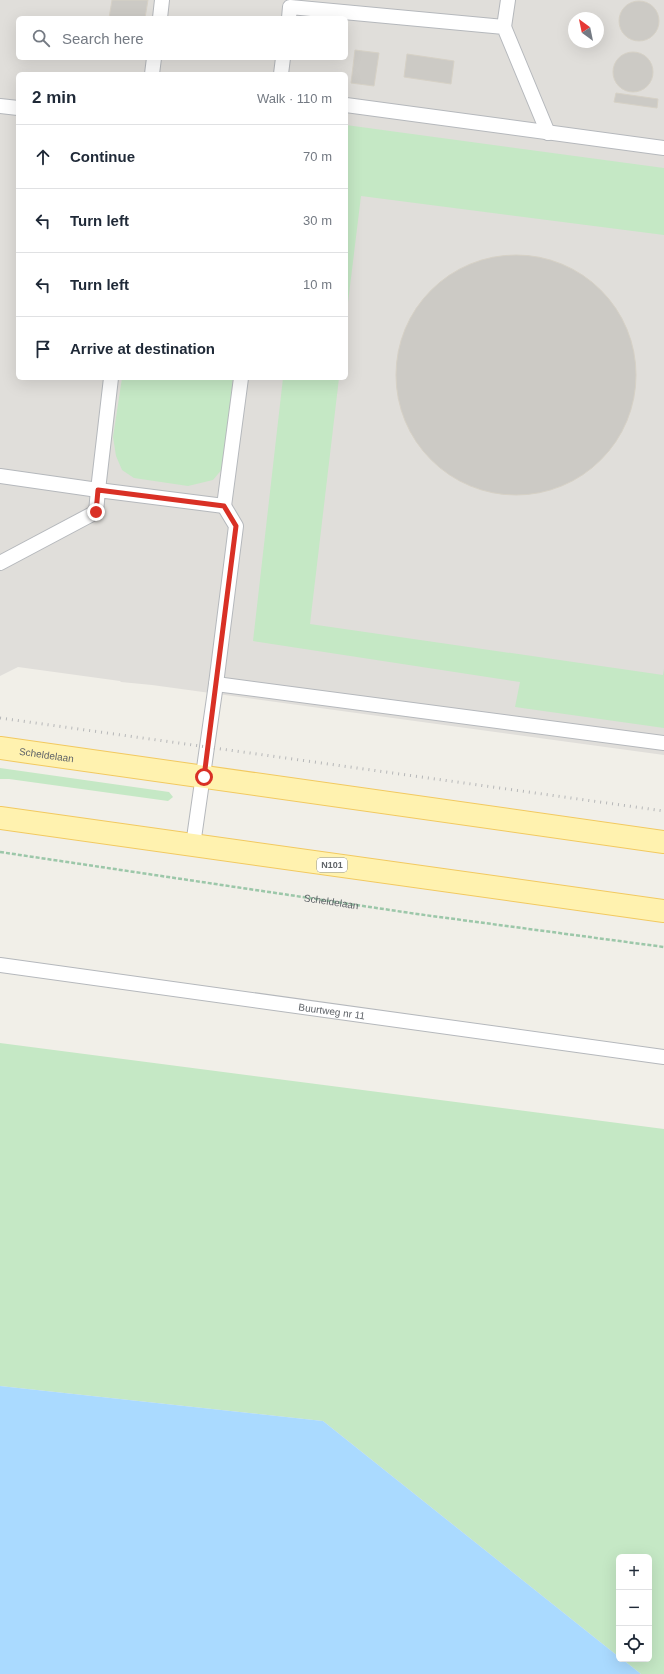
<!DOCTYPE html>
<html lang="en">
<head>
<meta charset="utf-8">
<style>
  body { margin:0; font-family:Arial,sans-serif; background:#f2f2f3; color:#1f2937 }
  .controls { position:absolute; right:12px; bottom:12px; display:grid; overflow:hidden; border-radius:6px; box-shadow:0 4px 16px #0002 }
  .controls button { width:36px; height:36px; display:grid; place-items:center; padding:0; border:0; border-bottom:1px solid #e0e1e3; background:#fff; color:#1f2937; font:20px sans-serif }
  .compass { position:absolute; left:568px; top:12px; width:36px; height:36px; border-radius:50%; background:#fff; box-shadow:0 4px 16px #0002; rotate:327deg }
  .stop { position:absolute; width:12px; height:12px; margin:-9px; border:3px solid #d93025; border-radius:50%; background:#fff }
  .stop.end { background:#d93025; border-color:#fff; box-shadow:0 1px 4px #0008 }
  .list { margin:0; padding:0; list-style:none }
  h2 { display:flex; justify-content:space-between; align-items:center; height:52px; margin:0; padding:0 16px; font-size:17px }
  h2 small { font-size:13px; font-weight:400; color:#747a83 }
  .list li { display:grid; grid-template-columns:26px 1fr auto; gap:12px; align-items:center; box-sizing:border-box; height:64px; padding:0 16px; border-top:1px solid #e0e1e3 }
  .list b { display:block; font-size:15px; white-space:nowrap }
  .list em { font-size:13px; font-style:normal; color:#747a83 }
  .icon { flex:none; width:22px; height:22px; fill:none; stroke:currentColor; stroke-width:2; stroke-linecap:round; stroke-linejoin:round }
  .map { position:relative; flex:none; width:664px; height:1674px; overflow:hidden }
  .search { position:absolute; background:#fff; box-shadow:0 4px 16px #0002; left:16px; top:16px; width:332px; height:44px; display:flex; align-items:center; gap:10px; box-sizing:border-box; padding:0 14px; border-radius:6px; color:#747a83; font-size:15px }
  .panel { position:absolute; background:#fff; box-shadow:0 4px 16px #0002; left:16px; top:72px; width:332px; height:308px; border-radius:6px }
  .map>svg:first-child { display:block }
  .industrial { fill:#e0deda; fill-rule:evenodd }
  .green { fill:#c5e8c5 }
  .water { fill:#aadaff }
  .building { fill:#cccac5; stroke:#d6d1c6 }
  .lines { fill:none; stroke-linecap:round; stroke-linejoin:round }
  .lane-casing { stroke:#b5b8bc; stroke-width:16 }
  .primary-casing { stroke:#f2c960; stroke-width:24 }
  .path { stroke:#9cc7a9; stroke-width:2.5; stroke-dasharray:4 2; stroke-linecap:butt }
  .lane { stroke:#fff; stroke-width:14 }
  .primary { stroke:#fff2af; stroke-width:22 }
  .rail { stroke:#b6b7b8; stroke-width:3; stroke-dasharray:1 5; stroke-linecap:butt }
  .route { stroke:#d93025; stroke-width:5 }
  .labels { text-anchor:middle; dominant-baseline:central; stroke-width:4; stroke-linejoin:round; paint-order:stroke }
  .shield { fill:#fff; stroke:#8f9295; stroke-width:1 }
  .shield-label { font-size:9px; font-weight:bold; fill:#5f6368 }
  .street-label { font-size:10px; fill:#5f6368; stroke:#fff }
</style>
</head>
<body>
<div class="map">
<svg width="664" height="1674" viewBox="0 0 664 1674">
  <rect width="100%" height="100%" fill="#f1efe8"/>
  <path class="industrial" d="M0 0H664V755L152 685 121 682 120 681 18 667 0 676ZM18 18H346V58H18ZM574 18H598V42H574ZM18 74H346V378H18Z"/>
  <g class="green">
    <path d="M346 125 664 168V235L361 196 346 319Z"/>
    <path d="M122 378H233L223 468 213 480 188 486 134 478 122 470 116 456 113 437Z"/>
    <path d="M283 378H339L310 624 663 675 664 669V728L515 707 520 682 253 641Z"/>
    <path d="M0 768 169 792 173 797 168 801 9 779H0Z"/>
    <path d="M0 1043 664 1129V1674H641L622 1659H649V1557H619V1657L323 1421 0 1386Z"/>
  </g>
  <path class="water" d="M0 1386 323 1421 619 1657V1659H622L641 1674H0Z"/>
  <g class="building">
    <path d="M112 0H148L145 18H109Z"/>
    <circle cx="639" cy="21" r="20"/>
    <path d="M355 50 379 53 374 86 351 83Z"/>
    <circle cx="633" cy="72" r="20"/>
    <path d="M407 54 454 61 451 84 404 77Z"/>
    <path d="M616 93 658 99 657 108 614 102Z"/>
    <circle cx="516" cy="375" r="120"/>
  </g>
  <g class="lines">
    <g class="lane-casing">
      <g id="lane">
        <path d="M160 18 162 0"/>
        <path d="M289 18 290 7 504 27 548 133"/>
        <path d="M504 27 508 0"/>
        <path d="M152 74 154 58"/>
        <path d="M281 74 283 58"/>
        <path d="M346 105 664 148"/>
        <path d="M0 106 18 108"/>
        <path d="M0 476 98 490 111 378"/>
        <path d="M0 563 96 512 98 490 224 506 241 378"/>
        <path d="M216 684 664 743"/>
        <path d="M193 845 216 684 236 526 224 506"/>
        <path id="s2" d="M0 965 664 1057"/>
      </g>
    </g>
    <g class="primary-casing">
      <g id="primary">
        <path id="s3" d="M0 748 664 842"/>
        <path d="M0 818 664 911"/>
      </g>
    </g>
    <path class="path" id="s1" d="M0 852 417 914 664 947"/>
    <use href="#lane" class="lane"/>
    <use href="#primary" class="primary"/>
    <path class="rail" d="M0 718 664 811"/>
  </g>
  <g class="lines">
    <path class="route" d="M96 512 98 490 224 506 236 526 204 777"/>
  </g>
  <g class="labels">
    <rect class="shield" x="317" y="858" width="30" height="14" rx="3"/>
    <g class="shield-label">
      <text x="332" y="865">N101</text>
    </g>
    <g class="street-label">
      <text stroke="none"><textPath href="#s3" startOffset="47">Scheldelaan</textPath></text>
      <text stroke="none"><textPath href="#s1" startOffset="335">Scheldelaan</textPath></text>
      <text stroke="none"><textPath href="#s2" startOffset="335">Buurtweg nr 11</textPath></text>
    </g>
  </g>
</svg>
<div class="controls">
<button>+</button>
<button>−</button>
<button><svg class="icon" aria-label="locate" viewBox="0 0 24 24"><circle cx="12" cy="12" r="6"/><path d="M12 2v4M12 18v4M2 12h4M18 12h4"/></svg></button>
</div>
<svg class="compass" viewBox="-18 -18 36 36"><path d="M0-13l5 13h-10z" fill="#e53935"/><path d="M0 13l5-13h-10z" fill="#747a83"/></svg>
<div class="stop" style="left:204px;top:777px"></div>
<div class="stop end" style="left:96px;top:512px"></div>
<div class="search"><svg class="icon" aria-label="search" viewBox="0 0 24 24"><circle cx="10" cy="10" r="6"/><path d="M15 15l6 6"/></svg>Search here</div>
<section class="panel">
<h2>2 min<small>Walk · 110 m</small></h2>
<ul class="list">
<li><svg class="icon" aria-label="ahead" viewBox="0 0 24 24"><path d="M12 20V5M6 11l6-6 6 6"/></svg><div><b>Continue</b></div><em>70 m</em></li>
<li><svg class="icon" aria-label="left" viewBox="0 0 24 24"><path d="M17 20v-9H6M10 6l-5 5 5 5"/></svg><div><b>Turn left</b></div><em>30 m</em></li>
<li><svg class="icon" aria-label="left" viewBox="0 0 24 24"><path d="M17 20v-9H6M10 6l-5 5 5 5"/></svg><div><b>Turn left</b></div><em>10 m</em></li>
<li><svg class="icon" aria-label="arrive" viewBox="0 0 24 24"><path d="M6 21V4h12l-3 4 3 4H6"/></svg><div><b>Arrive at destination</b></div></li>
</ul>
</section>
</div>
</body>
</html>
